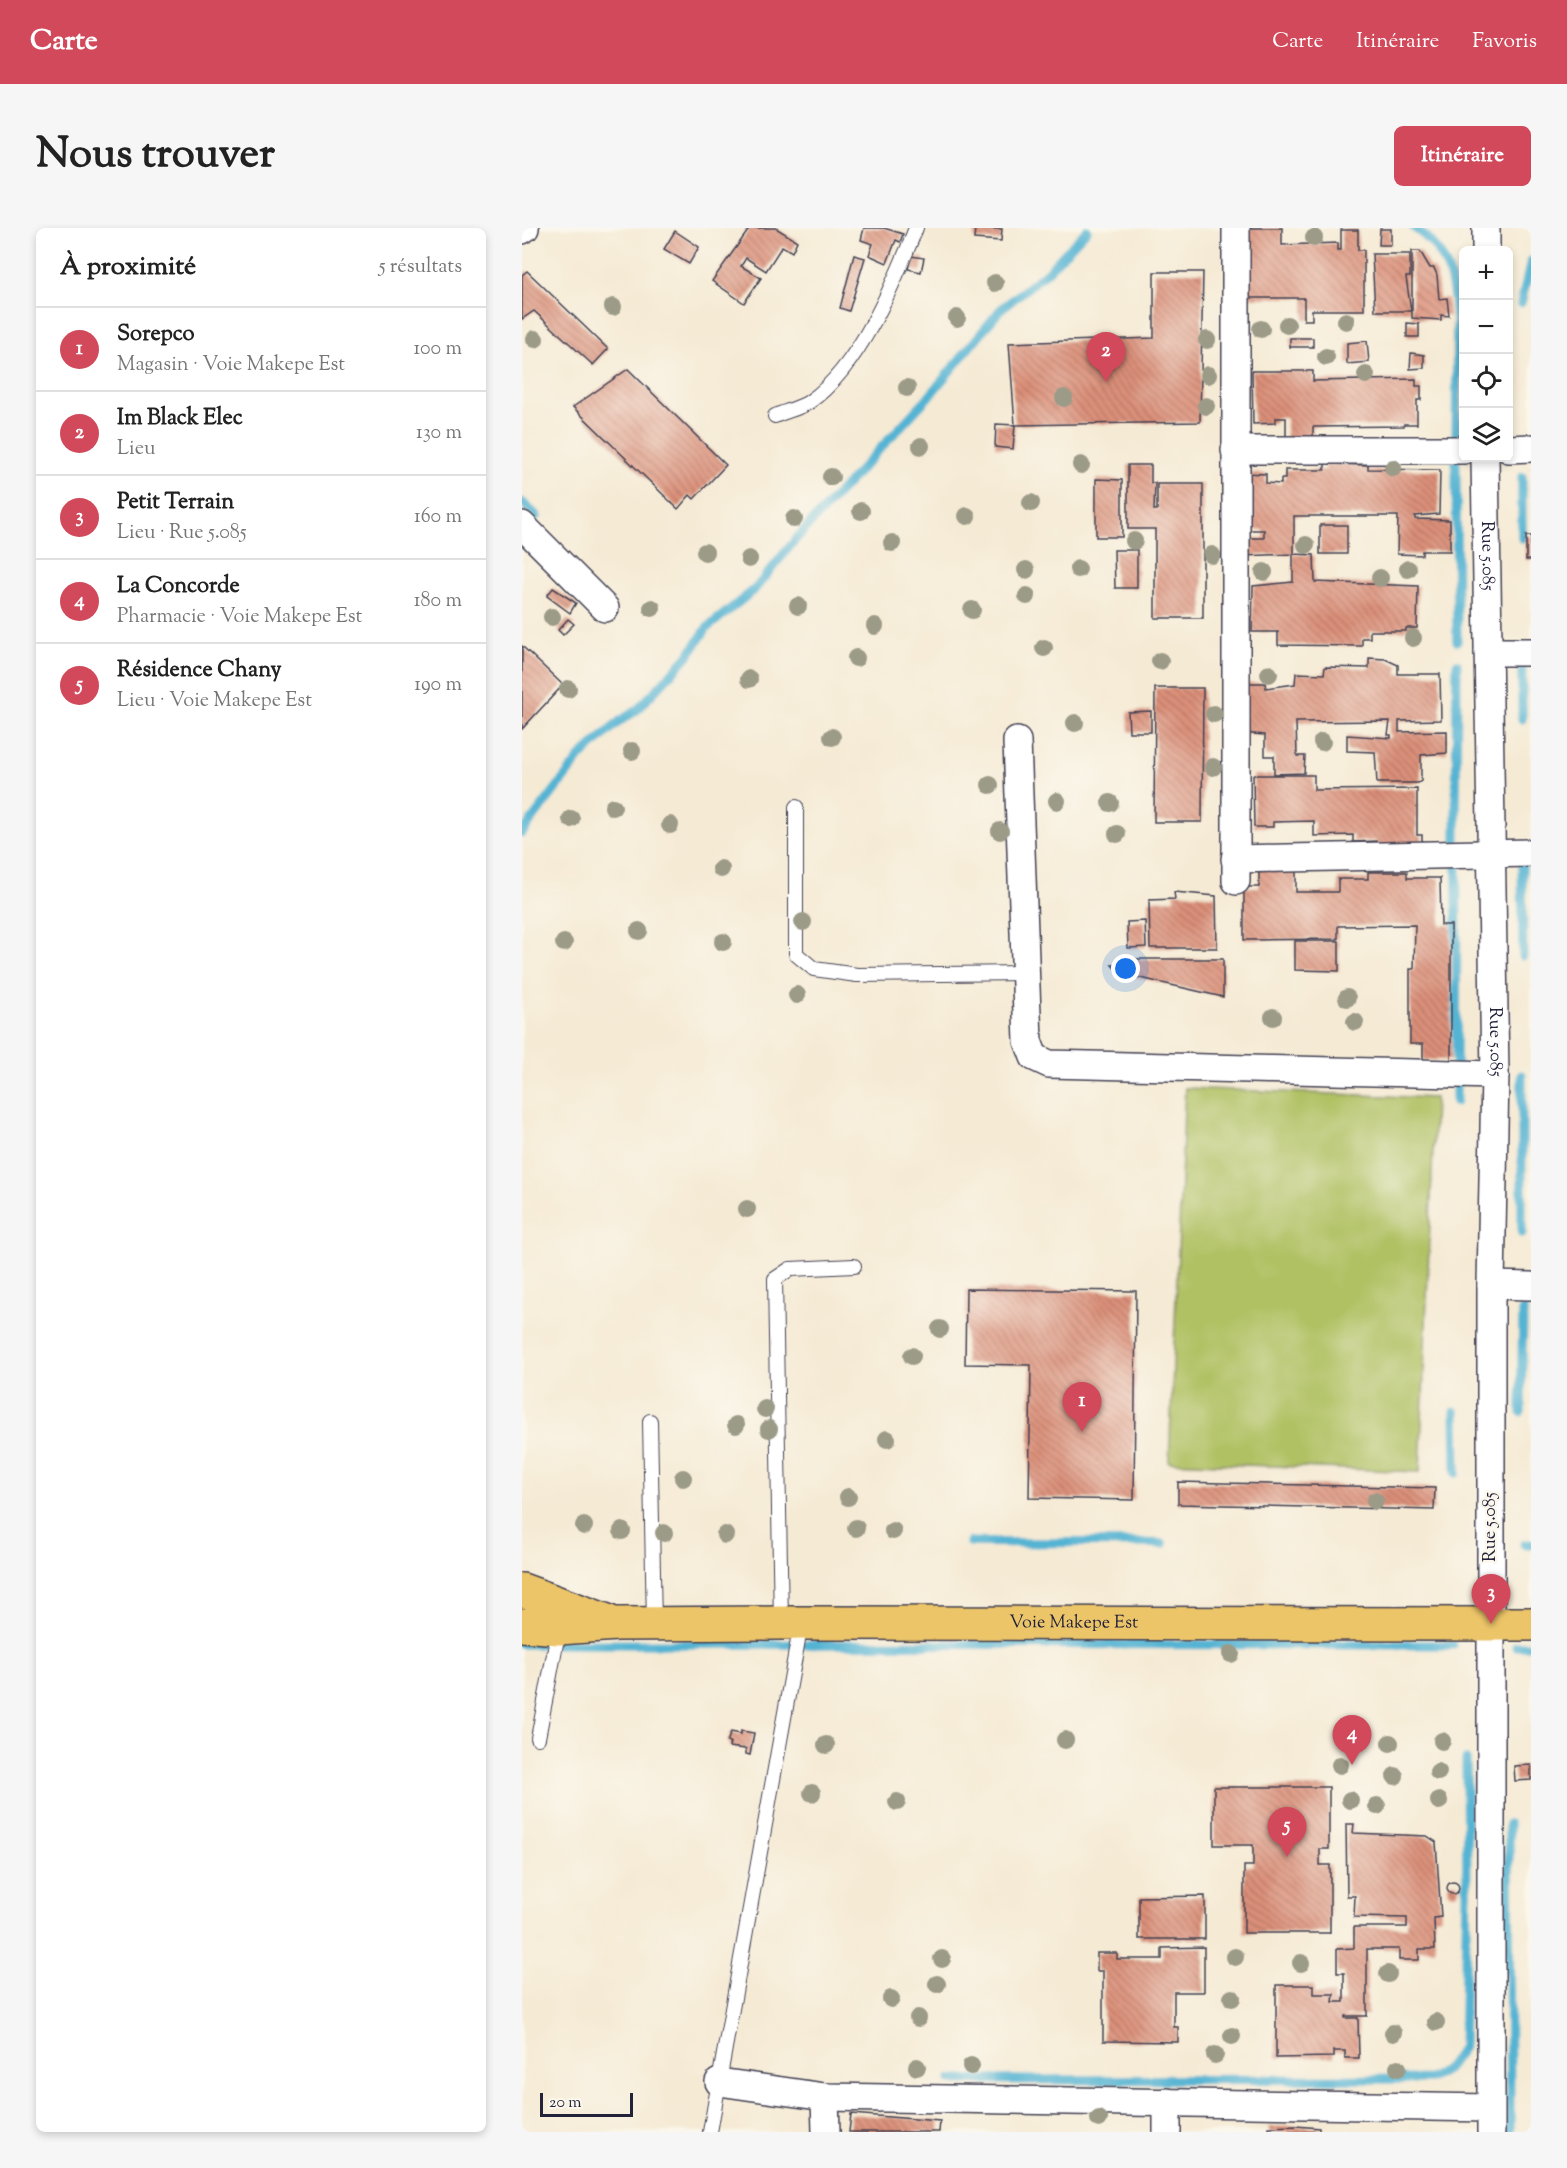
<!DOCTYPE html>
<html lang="fr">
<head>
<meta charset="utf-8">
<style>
  body { margin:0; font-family:"Sorts Mill Goudy",serif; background:#f6f6f6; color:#222 }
  .controls { position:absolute; right:18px; top:18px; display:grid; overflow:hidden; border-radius:9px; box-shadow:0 3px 9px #0003 }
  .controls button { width:54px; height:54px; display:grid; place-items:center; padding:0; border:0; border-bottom:2px solid #e0e0e0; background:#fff; color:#222; font:30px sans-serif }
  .scale { position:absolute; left:18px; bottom:15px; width:93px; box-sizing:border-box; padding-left:6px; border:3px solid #22223b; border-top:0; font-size:16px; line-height:21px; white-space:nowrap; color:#22223b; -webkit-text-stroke:4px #fbf7ec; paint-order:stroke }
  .you { position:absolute; left:604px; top:741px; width:21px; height:21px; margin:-15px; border:4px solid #fff; border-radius:50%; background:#1a73e8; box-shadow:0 0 0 9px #1a73e833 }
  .badge { display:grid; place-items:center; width:39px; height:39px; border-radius:50%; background:#d1495b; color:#fff; font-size:20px; font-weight:700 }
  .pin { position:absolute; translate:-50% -50px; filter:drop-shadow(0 2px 3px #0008) }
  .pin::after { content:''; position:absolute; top:32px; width:21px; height:18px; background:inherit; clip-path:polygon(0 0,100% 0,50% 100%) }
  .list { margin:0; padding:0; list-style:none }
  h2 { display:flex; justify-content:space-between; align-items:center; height:78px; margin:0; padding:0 24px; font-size:26px }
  h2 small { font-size:20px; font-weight:400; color:#767676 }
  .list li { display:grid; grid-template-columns:39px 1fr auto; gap:18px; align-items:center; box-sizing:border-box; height:84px; padding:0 24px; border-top:2px solid #e0e0e0 }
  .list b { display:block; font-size:22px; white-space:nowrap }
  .list p { margin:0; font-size:20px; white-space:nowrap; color:#767676 }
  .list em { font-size:20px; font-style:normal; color:#767676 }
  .icon { flex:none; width:33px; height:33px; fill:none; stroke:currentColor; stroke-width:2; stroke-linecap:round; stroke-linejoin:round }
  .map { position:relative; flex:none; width:1009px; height:1904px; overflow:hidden; border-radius:9px }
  header { display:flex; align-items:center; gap:36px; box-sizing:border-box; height:84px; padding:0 30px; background:#d1495b; color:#fff }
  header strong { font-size:28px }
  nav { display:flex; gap:33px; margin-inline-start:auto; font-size:21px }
  .intro { display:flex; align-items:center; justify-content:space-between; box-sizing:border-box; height:144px; padding:0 36px }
  h1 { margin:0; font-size:42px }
  .button { padding:15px 27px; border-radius:9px; background:#d1495b; color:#fff; font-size:21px; font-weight:700 }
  main { display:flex; gap:36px; padding:0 36px }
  aside { flex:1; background:#fff; border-radius:9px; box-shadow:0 3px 9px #0003 }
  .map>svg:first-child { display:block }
  .green { fill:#b0c163; stroke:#69724f; stroke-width:1.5 }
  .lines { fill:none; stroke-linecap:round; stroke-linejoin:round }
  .stream { stroke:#54b4d3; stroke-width:9 }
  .building { fill:url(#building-back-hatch) }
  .service-casing { stroke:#424052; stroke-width:16 }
  .minor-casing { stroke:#424052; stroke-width:30 }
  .primary-casing { stroke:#424052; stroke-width:36 }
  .service { stroke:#fff; stroke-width:14 }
  .minor { stroke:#fff; stroke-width:27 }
  .primary { stroke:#edc569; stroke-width:33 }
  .tree { fill:#9c9b88 }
  .labels { text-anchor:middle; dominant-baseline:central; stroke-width:5; stroke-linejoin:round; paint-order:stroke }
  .street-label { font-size:18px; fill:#22223b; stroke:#fbf7ec }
</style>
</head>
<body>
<header>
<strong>Carte</strong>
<nav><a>Carte</a><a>Itinéraire</a><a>Favoris</a></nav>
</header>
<div class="intro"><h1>Nous trouver</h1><a class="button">Itinéraire</a></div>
<main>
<aside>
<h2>À proximité<small>5 résultats</small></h2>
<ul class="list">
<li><span class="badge">1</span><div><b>Sorepco</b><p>Magasin · Voie Makepe Est</p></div><em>100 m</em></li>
<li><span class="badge">2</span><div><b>Im Black Elec</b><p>Lieu</p></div><em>130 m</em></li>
<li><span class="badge">3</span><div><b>Petit Terrain</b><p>Lieu · Rue 5.085</p></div><em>160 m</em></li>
<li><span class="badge">4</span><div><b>La Concorde</b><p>Pharmacie · Voie Makepe Est</p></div><em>180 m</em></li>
<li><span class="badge">5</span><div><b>Résidence Chany</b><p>Lieu · Voie Makepe Est</p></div><em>190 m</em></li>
</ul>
</aside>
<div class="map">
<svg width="1009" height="1904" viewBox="0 0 1009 1904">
  <defs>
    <pattern id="building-back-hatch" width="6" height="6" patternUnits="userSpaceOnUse" patternTransform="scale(1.5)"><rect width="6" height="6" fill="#dc9079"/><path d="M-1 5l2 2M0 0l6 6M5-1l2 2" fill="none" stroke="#b27564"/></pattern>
  </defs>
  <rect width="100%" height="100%" fill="#fbf7ec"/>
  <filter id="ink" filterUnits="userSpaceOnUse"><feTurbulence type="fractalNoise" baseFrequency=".0167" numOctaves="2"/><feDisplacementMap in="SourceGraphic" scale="12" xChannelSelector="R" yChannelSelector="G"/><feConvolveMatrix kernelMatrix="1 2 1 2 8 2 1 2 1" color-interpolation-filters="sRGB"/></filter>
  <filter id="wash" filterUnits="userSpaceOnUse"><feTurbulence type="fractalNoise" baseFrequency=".008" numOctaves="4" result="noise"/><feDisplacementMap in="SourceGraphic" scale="24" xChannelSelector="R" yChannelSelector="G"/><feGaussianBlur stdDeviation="1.35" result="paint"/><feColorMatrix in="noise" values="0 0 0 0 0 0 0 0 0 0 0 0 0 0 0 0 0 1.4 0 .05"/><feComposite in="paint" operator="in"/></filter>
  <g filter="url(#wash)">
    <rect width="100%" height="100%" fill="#f5ead4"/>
    <path class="green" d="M663 860 913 870 898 1244 647 1234Z"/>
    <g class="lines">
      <g class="stream">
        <path d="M892 0C926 22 932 53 934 90"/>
        <path d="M999 75 1009 33"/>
        <path d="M934 210 935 96"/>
        <path d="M934 234 935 413"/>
        <path d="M1000 249V310"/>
        <path d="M0 274 15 288"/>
        <path d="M1000 440V491"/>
        <path d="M0 605 59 528 98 493 115 482 165 429 185 400 233 361 274 311 409 166 478 82 525 44 565 2"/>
        <path d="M934 617 935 436"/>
        <path d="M1000 635 1001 728"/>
        <path d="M934 874 935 637"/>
        <path d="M1000 1005V847"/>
        <path d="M933 1184 934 1245"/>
        <path d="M999 1184 1001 1082"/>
        <path d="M448 1314C513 1316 577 1313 641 1316"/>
        <path d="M1002 1316H1009"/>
        <path d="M0 1416 931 1417"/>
        <path d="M994 1418H1009"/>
        <path d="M987 1596 988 1904"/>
        <path d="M429 1852 908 1851 925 1841 941 1819 945 1666 944 1532"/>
      </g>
    </g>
    <g id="blocks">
      <g class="building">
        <path d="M228 0H254L275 13 270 24 260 18 244 43 224 30 219 38 239 50 222 75 190 53Z"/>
        <path d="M342 0H362L381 6 378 14 374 12 365 35 347 27 351 16 339 12Z"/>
        <path d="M453 0 480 1 479 13 452 11Z"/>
        <path d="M721 0H760V17L816 15V22H819V2H836V22H842V82H790V92H782V70H721Z"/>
        <path d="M858 1H869V17H857Z"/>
        <path d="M153 3 177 19 167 36 142 21Z"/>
        <path d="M890 23H898L908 40H912L915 47 917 71 925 70 927 88 919 87V92L890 90Z"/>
        <path d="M850 26H888V49H884L889 83H853Z"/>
        <path d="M332 27 343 30 327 83 318 80Z"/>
        <path d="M389 28 402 30 399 44 386 41Z"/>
        <path d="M5 43 86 121 71 137 12 83 0 91V47Z"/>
        <path d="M632 44H681L678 194 493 197 487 115 632 110Z"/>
        <path d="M885 95 897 96V109H885Z"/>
        <rect x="768" y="110" width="23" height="9"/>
        <path d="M845 113 847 134 825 136V115Z"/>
        <path d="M889 125 902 127V140L888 141Z"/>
        <path d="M106 141 204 237 172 271 168 267 156 281 51 179Z"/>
        <path d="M730 143H791V153L894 151V158H899V172H895V196H882V198L791 199V211H764V190H753V195L731 196Z"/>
        <path d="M474 196 493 197 491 221 473 219Z"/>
        <path d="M803 236 846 237V241L918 242 917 286 893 288V291L928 292V323H900V327L875 326 876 288H772V326L792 327 793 354 896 358 895 400H884V403H848V410H840V418L756 417V404H730L731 358 771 354V326L722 328V310H742V302H722V245L744 246V255L759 256V251H763V242H803Z"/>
        <path d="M606 237H629V255H633L632 282H635V256H681V390H633V301H606Z"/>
        <path d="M574 251 600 252V309H574Z"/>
        <rect x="798" y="297" width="27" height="29"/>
        <rect x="1004" y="308" width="5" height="24"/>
        <path d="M592 322H615V360H593Z"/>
        <path d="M31 360 54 375 48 385 25 368Z"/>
        <path d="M46 391 52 396 41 407 36 402Z"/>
        <path d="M0 418 41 457 0 501Z"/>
        <path d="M847 430 863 431 876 437V446H918L919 492 877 493V504L925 503V525L899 527V553L896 555H855L853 524 825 523V507L869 510V507H866L868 493 774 494 775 528H783L782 545 752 546V528H743V507L720 505V455H743L744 460 773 456 774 445 802 446 803 439 847 440Z"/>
        <path d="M633 460H681L680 594H632Z"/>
        <path d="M629 483V504H607L606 484Z"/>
        <path d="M731 547H792V562L895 561V607H900V619H854V613L831 614V607L792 608V593L751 594V599H732Z"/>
        <path d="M737 637 774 638V664H816V651H846V644H885V650H918L919 697H929V832H901V816H888V741H892L893 697 816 698V711L722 712V659H737Z"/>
        <path d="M652 664 694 668 695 720H628L627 672 653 671Z"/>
        <path d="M623 693 624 719 606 720 605 694Z"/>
        <path d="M773 713H817V743L773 742Z"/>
        <path d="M607 731H701V769L597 745 590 737 608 736Z"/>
        <path d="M444 1061 614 1063 612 1272 507 1270 509 1137 443 1136Z"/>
        <path d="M656 1254 913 1260 912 1282 656 1276Z"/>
        <path d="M219 1503 232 1505 228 1527 224 1526V1521L207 1519 208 1514H205L209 1504 219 1506Z"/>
        <path d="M1009 1537V1552L993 1553 992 1538Z"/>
        <path d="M692 1559H807V1621H798V1637H808V1705H722V1638H731V1617H692Z"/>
        <path d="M824 1596H832L831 1605 905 1608 914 1614 919 1689 912 1690 913 1721H897V1732H877V1721H845V1788H823V1790H836L837 1830H823V1823H812V1829L754 1830V1757H792V1766H812L811 1774H822V1745H815V1721L832 1720V1699H885V1690L832 1689 833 1668H825Z"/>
        <circle cx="931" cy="1660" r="6"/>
        <path d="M683 1668V1711H617V1669Z"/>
        <path d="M682 1719V1764H652V1799H656V1814L581 1813V1743H575V1725H595V1731H640V1720Z"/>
        <path d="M329 1886 418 1893 417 1904H327Z"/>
        <path d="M774 1898 797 1900V1904H747V1899Z"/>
      </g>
    </g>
  </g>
  <g filter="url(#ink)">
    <use href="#blocks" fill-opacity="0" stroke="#424052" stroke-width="1.5"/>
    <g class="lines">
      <g class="service-casing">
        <g id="service">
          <path d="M253 188C264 183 278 180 287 174 337 140 372 55 394 0"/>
          <path d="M274 579V726L292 741 335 747 503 745"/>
          <path d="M128 1193 132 1396"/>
          <path d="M259 1395 253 1051 268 1041 332 1038"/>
          <path d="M16 1510 37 1400"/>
          <path d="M188 1904 279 1395"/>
        </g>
      </g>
      <g class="minor-casing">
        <g id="minor">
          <path d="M714 0V653"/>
          <path d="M0 2 3 0"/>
          <path d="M964 22V0"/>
          <path d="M987 221 1009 220"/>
          <path d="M713 222H942"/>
          <path id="s1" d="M963 230 973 847 969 1057V1904"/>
          <path d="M0 297 83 380"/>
          <path d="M966 424H1009"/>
          <path d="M495 513 506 813 512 829 527 836 973 847"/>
          <path d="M713 631 1009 625"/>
          <path d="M969 1057 1009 1058"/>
          <path d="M197 1854 303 1869 968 1880"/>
          <path d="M303 1869 304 1904"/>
          <path d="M645 1904V1874"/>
        </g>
      </g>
      <g class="primary-casing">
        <g id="primary">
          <path d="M0 1362 85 1393"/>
          <path id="s2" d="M0 1397 37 1400 95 1396 259 1395 1009 1396"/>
        </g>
      </g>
      <use href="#service" class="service"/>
      <use href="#minor" class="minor"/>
      <use href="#primary" class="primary"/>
    </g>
    <g class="tree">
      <circle cx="792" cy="10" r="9"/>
      <circle cx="473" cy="55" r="9"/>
      <circle cx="91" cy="79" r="9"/>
      <circle cx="435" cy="90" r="9"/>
      <circle cx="824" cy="93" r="9"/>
      <circle cx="765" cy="97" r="9"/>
      <circle cx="739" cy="101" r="9"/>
      <circle cx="13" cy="111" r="9"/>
      <circle cx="685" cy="112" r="9"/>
      <circle cx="804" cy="129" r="9"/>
      <circle cx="686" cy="147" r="9"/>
      <circle cx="844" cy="147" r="9"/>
      <circle cx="385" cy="160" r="9"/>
      <circle cx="542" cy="170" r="9"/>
      <circle cx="684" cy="178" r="9"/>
      <circle cx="399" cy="218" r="9"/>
      <circle cx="559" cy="237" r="9"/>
      <circle cx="871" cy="240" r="9"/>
      <circle cx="309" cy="249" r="9"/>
      <circle cx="509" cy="275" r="9"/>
      <circle cx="339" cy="283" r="9"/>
      <circle cx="445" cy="288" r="9"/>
      <circle cx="272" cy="291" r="9"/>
      <circle cx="612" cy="313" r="9"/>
      <circle cx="370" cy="315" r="9"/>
      <circle cx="784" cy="317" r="9"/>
      <circle cx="183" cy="324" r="9"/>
      <circle cx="690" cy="327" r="9"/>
      <circle cx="227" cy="331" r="9"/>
      <circle cx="556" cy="341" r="9"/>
      <circle cx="886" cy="341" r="9"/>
      <circle cx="504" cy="342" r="9"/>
      <circle cx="742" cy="344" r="9"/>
      <circle cx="858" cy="350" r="9"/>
      <circle cx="505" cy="368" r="9"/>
      <circle cx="276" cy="378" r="9"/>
      <circle cx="130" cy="380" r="9"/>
      <circle cx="450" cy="382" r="9"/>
      <circle cx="30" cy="389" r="9"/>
      <circle cx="353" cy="398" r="9"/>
      <circle cx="891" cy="410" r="9"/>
      <circle cx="522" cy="420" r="9"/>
      <circle cx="334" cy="430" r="9"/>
      <circle cx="638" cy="433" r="9"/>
      <circle cx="747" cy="446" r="9"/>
      <circle cx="227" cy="451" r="9"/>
      <circle cx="46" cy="461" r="9"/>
      <circle cx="692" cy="486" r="9"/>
      <circle cx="553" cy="495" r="9"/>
      <circle cx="310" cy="509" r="9"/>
      <circle cx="800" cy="514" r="9"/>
      <circle cx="110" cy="523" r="9"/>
      <circle cx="691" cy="539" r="9"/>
      <circle cx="468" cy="557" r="9"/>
      <circle cx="535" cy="573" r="9"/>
      <circle cx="588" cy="575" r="9"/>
      <circle cx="91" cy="579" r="9"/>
      <circle cx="49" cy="591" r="9"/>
      <circle cx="148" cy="597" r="9"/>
      <circle cx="478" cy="603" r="9"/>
      <circle cx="595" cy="606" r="9"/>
      <circle cx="199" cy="641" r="9"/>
      <circle cx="281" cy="694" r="9"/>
      <circle cx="117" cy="703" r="9"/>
      <circle cx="201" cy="714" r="9"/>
      <circle cx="42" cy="715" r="9"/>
      <circle cx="275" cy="767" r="9"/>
      <circle cx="825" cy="770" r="9"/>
      <circle cx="751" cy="789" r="9"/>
      <circle cx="833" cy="794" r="9"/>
      <circle cx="225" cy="981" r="9"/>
      <circle cx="418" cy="1101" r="9"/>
      <circle cx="390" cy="1128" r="9"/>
      <circle cx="243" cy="1181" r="9"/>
      <circle cx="214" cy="1197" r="9"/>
      <circle cx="247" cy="1201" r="9"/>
      <circle cx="365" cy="1211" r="9"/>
      <circle cx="161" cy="1250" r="9"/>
      <circle cx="326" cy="1269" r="9"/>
      <circle cx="853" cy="1273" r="9"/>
      <circle cx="62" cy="1298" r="9"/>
      <circle cx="334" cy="1300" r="9"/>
      <circle cx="100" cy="1303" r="9"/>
      <circle cx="371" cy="1303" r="9"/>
      <circle cx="142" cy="1305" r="9"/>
      <circle cx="203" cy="1307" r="9"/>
      <circle cx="709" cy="1426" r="9"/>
      <circle cx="543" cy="1512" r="9"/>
      <circle cx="920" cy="1513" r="9"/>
      <circle cx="868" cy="1515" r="9"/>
      <circle cx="304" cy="1517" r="9"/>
      <circle cx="818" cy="1537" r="9"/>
      <circle cx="916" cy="1544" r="9"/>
      <circle cx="873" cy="1548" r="9"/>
      <circle cx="290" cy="1565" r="9"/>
      <circle cx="828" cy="1572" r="9"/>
      <circle cx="917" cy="1573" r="9"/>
      <circle cx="375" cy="1574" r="9"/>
      <circle cx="855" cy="1578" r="9"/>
      <circle cx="713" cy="1729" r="9"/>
      <circle cx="420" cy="1731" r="9"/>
      <circle cx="779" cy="1735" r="9"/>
      <circle cx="866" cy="1746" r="9"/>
      <circle cx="415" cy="1756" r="9"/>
      <circle cx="710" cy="1770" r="9"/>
      <circle cx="369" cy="1771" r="9"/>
      <circle cx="396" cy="1790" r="9"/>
      <circle cx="914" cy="1794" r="9"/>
      <circle cx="871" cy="1805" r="9"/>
      <circle cx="710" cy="1808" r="9"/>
      <circle cx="693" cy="1827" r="9"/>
      <circle cx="449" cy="1838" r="9"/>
      <circle cx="395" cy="1839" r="9"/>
      <circle cx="876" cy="1840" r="9"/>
      <circle cx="577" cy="1891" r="9"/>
    </g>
  </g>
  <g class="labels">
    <g class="street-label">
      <text stroke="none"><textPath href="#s1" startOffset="98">Rue 5.085</textPath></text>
      <text stroke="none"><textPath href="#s1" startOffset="584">Rue 5.085</textPath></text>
      <text transform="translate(969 1299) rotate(-90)">Rue 5.085</text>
      <text stroke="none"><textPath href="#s2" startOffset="552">Voie Makepe Est</textPath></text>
    </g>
  </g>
</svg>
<div class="controls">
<button>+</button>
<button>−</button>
<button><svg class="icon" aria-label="locate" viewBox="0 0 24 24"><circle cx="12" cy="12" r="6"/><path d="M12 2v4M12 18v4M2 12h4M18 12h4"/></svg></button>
<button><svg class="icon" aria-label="layers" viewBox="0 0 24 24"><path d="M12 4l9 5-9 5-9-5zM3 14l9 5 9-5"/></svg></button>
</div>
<div class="scale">20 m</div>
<div class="you"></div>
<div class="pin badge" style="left:560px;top:1204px">1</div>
<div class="pin badge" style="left:584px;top:154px">2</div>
<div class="pin badge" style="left:969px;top:1396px">3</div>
<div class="pin badge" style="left:830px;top:1537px">4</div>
<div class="pin badge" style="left:765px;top:1629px">5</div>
</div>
</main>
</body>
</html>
